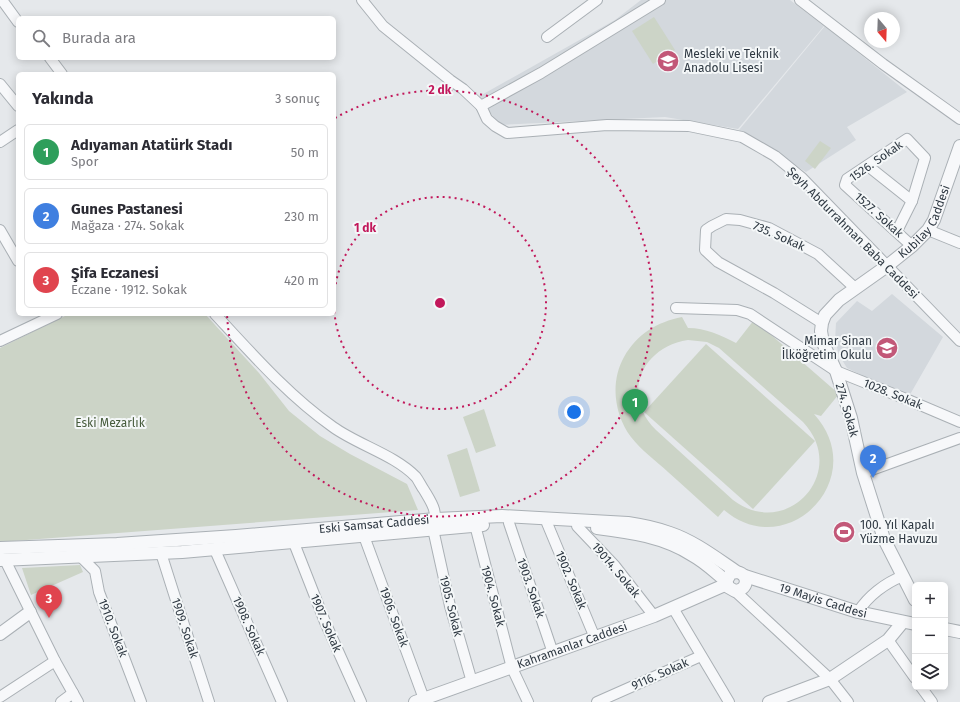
<!DOCTYPE html>
<html lang="tr">
<head>
<meta charset="utf-8">
<style>
  body { margin:0; font-family:"Fira Sans",sans-serif; background:#f7f7f7; color:#2b2b33 }
  .controls { position:absolute; right:12px; bottom:12px; display:grid; overflow:hidden; border-radius:6px; box-shadow:0 2px 10px #0003 }
  .controls button { width:36px; height:36px; display:grid; place-items:center; padding:0; border:0; border-bottom:1px solid #e1e1e2; background:#fff; color:#2b2b33; font:20px sans-serif }
  .compass { position:absolute; left:864px; top:12px; width:36px; height:36px; border-radius:50%; background:#fff; box-shadow:0 2px 10px #0003; rotate:161deg }
  .you { position:absolute; left:574px; top:412px; width:14px; height:14px; margin:-10px; border:3px solid #fff; border-radius:50%; background:#1a73e8; box-shadow:0 0 0 6px #1a73e833 }
  .badge { display:grid; place-items:center; width:26px; height:26px; border-radius:50%; background:#c25878; color:#fff; font-size:13px; font-weight:700 }
  .pin { position:absolute; translate:-50% -33px; filter:drop-shadow(0 1px 2px #0008) }
  .pin::after { content:''; position:absolute; top:21px; width:14px; height:12px; background:inherit; clip-path:polygon(0 0,100% 0,50% 100%) }
  .list { margin:0; padding:0; list-style:none }
  h2 { display:flex; justify-content:space-between; align-items:center; height:52px; margin:0; padding:0 16px; font-size:17px }
  h2 small { font-size:13px; font-weight:400; color:#7c7c81 }
  .list li { display:grid; grid-template-columns:26px 1fr auto; gap:12px; align-items:center; box-sizing:border-box; height:56px; margin:0 8px 8px; padding:0 8px; border:1px solid #e1e1e2; border-radius:6px }
  .list b { display:block; font-size:15px; white-space:nowrap }
  .list p { margin:0; font-size:13px; white-space:nowrap; color:#7c7c81 }
  .list em { font-size:13px; font-style:normal; color:#7c7c81 }
  .icon { flex:none; width:22px; height:22px; fill:none; stroke:currentColor; stroke-width:2; stroke-linecap:round; stroke-linejoin:round }
  .map { position:relative; flex:none; width:960px; height:702px; overflow:hidden }
  .search { position:absolute; background:#fff; box-shadow:0 2px 10px #0003; left:16px; top:16px; width:320px; height:44px; display:flex; align-items:center; gap:10px; box-sizing:border-box; padding:0 14px; border-radius:6px; color:#7c7c81; font-size:15px }
  .panel { position:absolute; background:#fff; box-shadow:0 2px 10px #0003; left:16px; top:72px; width:320px; height:244px; border-radius:6px }
  .map>svg:first-child { display:block }
  .built { fill:#d3d8dd }
  .green { fill:#ccd4c7; fill-rule:evenodd }
  .lines { fill:none; stroke-linecap:round; stroke-linejoin:round }
  .minor-casing { stroke:#aab0b5; stroke-width:12 }
  .tertiary-casing { stroke:#aab0b5; stroke-width:14 }
  .minor { stroke:#f7f8fa; stroke-width:10 }
  .tertiary { stroke:#f7f8fa; stroke-width:12 }
  .ring { fill:none; stroke:#c2185b; stroke-width:2; stroke-dasharray:2 4 }
  .labels { text-anchor:middle; dominant-baseline:central; stroke-width:4; stroke-linejoin:round; paint-order:stroke }
  .poi-label { font-size:12px; fill:#2e3842; stroke:#f4f7f8; text-anchor:start }
  .street-label { font-size:12px; fill:#2e3842; stroke:#f4f7f8 }
  .park-label { font-size:12px; fill:#475c3d; stroke:#f4f7f8 }
  .centre { fill:#c2185b; stroke:#f4f7f8; stroke-width:2 }
  .ring-label { font-size:12px; text-anchor:middle; font-weight:bold; fill:#c2185b; stroke:#f4f7f8; stroke-width:4; stroke-linejoin:round; paint-order:stroke }
</style>
</head>
<body>
<div class="map">
<svg width="960" height="702" viewBox="0 0 960 702">
  <rect width="100%" height="100%" fill="#e5e8eb"/>
  <g class="built">
    <path d="M641 0H790L824 26 738 129 665 117 500 125 478 97 615 20Z"/>
    <path d="M825 26 907 92 847 127 856 140 806 172 739 130Z"/>
    <path d="M892 294 943 337 908 398 847 368 839 355 835 340 836 323 857 301 872 311Z"/>
  </g>
  <g class="green">
    <path d="M654 17 675 50 653 64 632 31Z"/>
    <path d="M820 141 831 148 815 169 805 161Z"/>
    <path d="M69 314H205L259 373 289 411 320 436 350 454 407 484 418 510 0 542V348Z"/>
    <path d="M682 317 688 328C706 328 720 335 736 343L754 320 839 394 821 416 814 414C872 478 787 564 724 510L718 517C701 502 685 487 668 472 656 461 641 450 631 437 614 414 610 382 624 357 637 334 657 322 682 317ZM688 340 707 342 719 348 803 422C850 472 787 541 733 500L656 430C621 396 641 347 688 340Z"/>
    <path d="M706 344 815 441 753 509 644 412Z"/>
    <path d="M484 409 496 446 476 453 463 417Z"/>
    <path d="M467 448 480 491 460 497 447 455Z"/>
    <path d="M80 565 83 572 31 595 22 568Z"/>
  </g>
  <g class="lines">
    <g class="minor-casing">
      <g id="minor">
        <path d="M2 0 18 22"/>
        <path d="M362 0 383 26 450 80 463 89 481 106 487 119 495 126 507 133 607 125 689 126 742 137 775 156 802 178 960 341"/>
        <path d="M800 0 883 64 960 119"/>
        <path d="M547 37 597 0"/>
        <path d="M50 58 62 74"/>
        <path d="M0 84 18 106"/>
        <path d="M481 106 541 73 660 0"/>
        <path d="M0 142 18 130"/>
        <path d="M868 166 912 201"/>
        <path d="M0 230 18 261"/>
        <path d="M928 230 960 243"/>
        <path d="M897 231 912 201 925 158 907 139 847 179 845 185 912 246"/>
        <path d="M676 308 737 310 750 314 836 371 906 399 960 422"/>
        <path d="M215 314C252 354 289 396 333 427 358 445 395 455 416 477 419 481 421 486 424 490 433 505 438 511 433 529L450 606 472 682"/>
        <path d="M822 323 774 293 718 262 705 250 706 230 712 226 726 219 740 220 769 228 818 254 855 288"/>
        <path d="M0 341 57 314"/>
        <path d="M863 473 960 438"/>
        <path d="M509 523 553 653"/>
        <path d="M547 523 595 638"/>
        <path d="M475 525 512 668 528 702"/>
        <path d="M577 526 615 566 654 616"/>
        <path d="M364 536 424 699"/>
        <path d="M294 543 325 622 361 702"/>
        <path d="M215 550 282 702"/>
        <path d="M161 553 174 594 209 702"/>
        <path d="M0 557 5 560 55 661 78 702"/>
        <path d="M81 557 95 571 99 592 141 702"/>
        <path d="M735 591 830 679 848 702"/>
        <path d="M673 608 729 702"/>
        <path d="M858 612C868 596 885 583 903 576"/>
        <path d="M888 640 915 678"/>
        <path d="M921 687 932 702"/>
        <path d="M0 697 55 661"/>
        <path d="M61 702 73 693"/>
        <path d="M597 702 701 656"/>
      </g>
    </g>
    <g class="tertiary-casing">
      <g id="tertiary">
        <path d="M597 528C630 532 664 537 692 555 705 562 715 572 726 581"/>
        <path id="s1" d="M0 548 117 544 236 536 436 519 502 516 628 523C642 525 656 528 670 533 694 541 716 558 737 572 750 575 748 590 735 591L728 587 726 581 731 573 737 572"/>
        <path d="M0 560 182 552 483 525"/>
        <path id="s2" d="M745 576 858 612 915 624"/>
        <path id="s3" d="M915 600 884 539 863 473 851 418 836 371 823 343 821 331 822 323 825 315 839 300 887 266 912 246 928 230 934 220 960 146"/>
        <path d="M945 629 960 632"/>
        <path d="M0 634 30 612"/>
        <path id="s4" d="M415 702 654 616 727 584"/>
        <path d="M769 702 830 679 888 640 902 623"/>
      </g>
    </g>
    <use href="#minor" class="minor"/>
    <use href="#tertiary" class="tertiary"/>
  </g>
  <g class="ring">
    <path d="M334 302A106 106 0 1 1 334 304"/>
    <path d="M335 118A213 213 0 1 1 227 314"/>
  </g>
  <defs>
    <g id="school-disc" transform="scale(1.15)"><circle r="9.5" fill="#c25878" stroke="#f4f7f8"/><path d="M0-5L7-2L0 1L-7-2ZM-4 1L0 2.5L4 1V4Q0 6-4 4Z" fill="#fff"/></g>
    <g id="stadium-disc" transform="scale(1.15)"><circle r="9.5" fill="#c25878" stroke="#f4f7f8"/><path d="M0-5a6.5 5 0 1 0 0 10a6.5 5 0 1 0 0-10ZM-3.5-1.8h7v3.6h-7Z" fill="#fff"/></g>
  </defs>
  <g fill-rule="evenodd">
    <use href="#school-disc" x="668" y="61"/>
    <use href="#school-disc" x="887" y="348"/>
    <use href="#stadium-disc" x="844" y="532"/>
  </g>
  <g class="labels">
    <g class="poi-label">
      <text x="684" y="54">Mesleki ve Teknik<tspan x="684" dy="14">Anadolu Lisesi</tspan></text>
      <text x="872" y="341" text-anchor="end">Mimar Sinan<tspan x="872" dy="14">İlköğretim Okulu</tspan></text>
      <text x="860" y="525">100. Yıl Kapalı<tspan x="860" dy="14">Yüzme Havuzu</tspan></text>
    </g>
    <g class="street-label">
      <text transform="translate(876 161) rotate(-35)">1526. Sokak</text>
      <text transform="translate(879 215) rotate(42)">1527. Sokak</text>
      <text stroke="none"><textPath href="#s3" startOffset="442">Kubilay Caddesi</textPath></text>
      <text transform="translate(853 233) rotate(45)">Şeyh Abdurrahman Baba Caddesi</text>
      <text transform="translate(779 236) rotate(24)">735. Sokak</text>
      <text transform="translate(893 394) rotate(22)">1028. Sokak</text>
      <text transform="translate(847 410) rotate(74)">274. Sokak</text>
      <text stroke="none"><textPath href="#s1" startOffset="375">Eski Samsat Caddesi</textPath></text>
      <text transform="translate(616 570) rotate(50)">19014. Sokak</text>
      <text transform="translate(571 580) rotate(67)">1902. Sokak</text>
      <text transform="translate(531 588) rotate(71)">1903. Sokak</text>
      <text transform="translate(493 596) rotate(75)">1904. Sokak</text>
      <text stroke="none"><textPath href="#s2" startOffset="82">19 Mayis Caddesi</textPath></text>
      <text transform="translate(451 606) rotate(76)">1905. Sokak</text>
      <text transform="translate(394 617) rotate(70)">1906. Sokak</text>
      <text transform="translate(326 623) rotate(67)">1907. Sokak</text>
      <text transform="translate(249 626) rotate(66)">1908. Sokak</text>
      <text transform="translate(113 628) rotate(69)">1910. Sokak</text>
      <text transform="translate(185 628) rotate(72)">1909. Sokak</text>
      <text stroke="none"><textPath href="#s4" startOffset="167">Kahramanlar Caddesi</textPath></text>
      <text transform="translate(660 674) rotate(-24)">9116. Sokak</text>
    </g>
    <g class="park-label">
      <text x="110" y="423">Eski Mezarlık</text>
    </g>
  </g>
  <circle cx="440" cy="303" r="6" class="centre"/>
  <g class="ring-label">
    <text x="440" y="94">2 dk</text>
    <text x="365" y="232">1 dk</text>
  </g>
</svg>
<div class="controls">
<button>+</button>
<button>−</button>
<button><svg class="icon" aria-label="layers" viewBox="0 0 24 24"><path d="M12 4l9 5-9 5-9-5zM3 14l9 5 9-5"/></svg></button>
</div>
<svg class="compass" viewBox="-18 -18 36 36"><path d="M0-13l5 13h-10z" fill="#e53935"/><path d="M0 13l5-13h-10z" fill="#7c7c81"/></svg>
<div class="you"></div>
<div class="pin badge" style="left:635px;top:422px;background:#2e9e5b">1</div>
<div class="pin badge" style="left:873px;top:478px;background:#3f7fe0">2</div>
<div class="pin badge" style="left:49px;top:618px;background:#e0444e">3</div>
<div class="search"><svg class="icon" aria-label="search" viewBox="0 0 24 24"><circle cx="10" cy="10" r="6"/><path d="M15 15l6 6"/></svg>Burada ara</div>
<section class="panel">
<h2>Yakında<small>3 sonuç</small></h2>
<ul class="list">
<li><span class="badge" style="background:#2e9e5b">1</span><div><b>Adıyaman Atatürk Stadı</b><p>Spor</p></div><em>50 m</em></li>
<li><span class="badge" style="background:#3f7fe0">2</span><div><b>Gunes Pastanesi</b><p>Mağaza · 274. Sokak</p></div><em>230 m</em></li>
<li><span class="badge" style="background:#e0444e">3</span><div><b>Şifa Eczanesi</b><p>Eczane · 1912. Sokak</p></div><em>420 m</em></li>
</ul>
</section>
</div>
</body>
</html>
